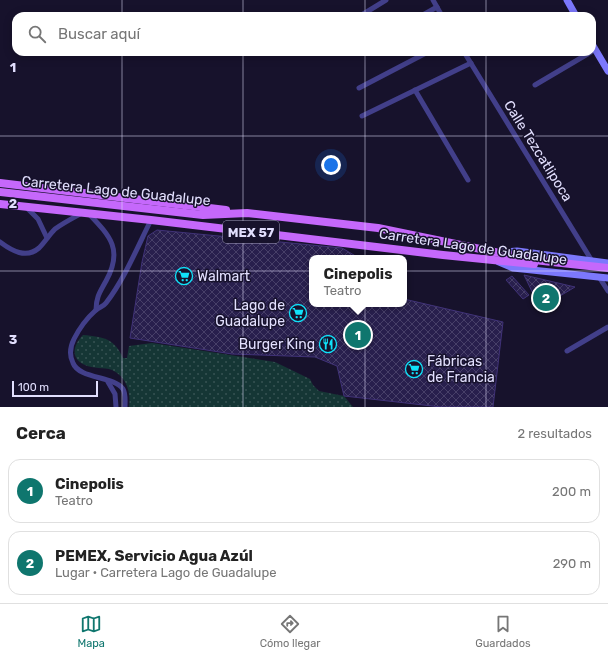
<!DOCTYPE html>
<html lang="es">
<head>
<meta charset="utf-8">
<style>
  body { margin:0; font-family:Rubik,sans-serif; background:#f6f6f6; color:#222 }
  .scale { position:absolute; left:12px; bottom:10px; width:86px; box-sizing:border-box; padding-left:4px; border:2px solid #e2dffe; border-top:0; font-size:11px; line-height:14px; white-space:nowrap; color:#e2dffe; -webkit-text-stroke:3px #17122c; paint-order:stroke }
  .you { position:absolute; left:331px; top:165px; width:14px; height:14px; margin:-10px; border:3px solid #fff; border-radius:50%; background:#1a73e8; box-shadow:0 0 0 6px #1a73e833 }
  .badge { display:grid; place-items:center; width:26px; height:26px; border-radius:50%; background:#0f766e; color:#fff; font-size:13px; font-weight:700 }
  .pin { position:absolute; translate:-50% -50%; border:2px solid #fff; box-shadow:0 1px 4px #0006 }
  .popup { position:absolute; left:309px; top:255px; width:98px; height:52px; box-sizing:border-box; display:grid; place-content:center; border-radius:8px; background:#fff; filter:drop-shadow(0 1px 3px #0005); font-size:13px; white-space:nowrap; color:#767676 }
  .popup b { font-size:15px; color:#222 }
  .popup::after { content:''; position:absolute; left:50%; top:100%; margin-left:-8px; border:8px solid transparent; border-top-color:#fff }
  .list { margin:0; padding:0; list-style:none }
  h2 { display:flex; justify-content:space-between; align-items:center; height:52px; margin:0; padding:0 16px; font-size:17px }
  h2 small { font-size:13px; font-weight:400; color:#767676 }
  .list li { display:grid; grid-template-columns:26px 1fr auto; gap:12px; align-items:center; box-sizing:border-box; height:64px; margin:0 8px 8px; padding:0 8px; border:1px solid #e0e0e0; border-radius:12px }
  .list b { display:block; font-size:15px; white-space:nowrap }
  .list p { margin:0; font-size:13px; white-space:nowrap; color:#767676 }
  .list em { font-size:13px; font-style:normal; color:#767676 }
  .icon { flex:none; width:22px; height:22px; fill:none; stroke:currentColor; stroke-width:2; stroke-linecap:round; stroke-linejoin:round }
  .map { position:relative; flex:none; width:608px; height:407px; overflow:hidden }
  .search { position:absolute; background:#fff; box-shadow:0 2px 10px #0003; left:12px; right:12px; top:12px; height:44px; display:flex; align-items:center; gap:10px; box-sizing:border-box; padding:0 14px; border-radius:12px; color:#767676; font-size:15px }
  .sheet { height:196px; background:#fff }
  nav { display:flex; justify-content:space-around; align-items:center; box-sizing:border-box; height:56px; border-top:1px solid #e0e0e0; background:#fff; font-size:11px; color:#767676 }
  nav a { display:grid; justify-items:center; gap:2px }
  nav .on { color:#0f766e }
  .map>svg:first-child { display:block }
  .grass { fill:url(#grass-dots) }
  .building { fill:url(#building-cross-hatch); stroke:#403278 }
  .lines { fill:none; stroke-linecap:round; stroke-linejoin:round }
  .street { stroke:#423f8a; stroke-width:5 }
  .secondary { stroke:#7c78fc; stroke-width:7 }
  .primary { stroke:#c568fb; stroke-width:8 }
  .grid { fill:none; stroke:#e2dffe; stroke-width:1; stroke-opacity:0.55 }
  .labels { text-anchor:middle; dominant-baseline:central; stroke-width:3; stroke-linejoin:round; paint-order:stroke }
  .shield { fill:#17122c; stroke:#a5a2bf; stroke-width:1 }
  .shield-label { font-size:13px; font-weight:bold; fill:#e2dffe }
  .street-label { font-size:14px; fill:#e2dffe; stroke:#17122c }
  .poi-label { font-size:14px; fill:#e2dffe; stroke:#17122c; text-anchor:start }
  .grid-label { font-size:13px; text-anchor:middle; font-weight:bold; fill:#e2dffe; stroke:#17122c; stroke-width:3; stroke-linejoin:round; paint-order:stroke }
</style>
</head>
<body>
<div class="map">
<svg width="608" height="407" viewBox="0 0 608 407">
  <defs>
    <pattern id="grass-dots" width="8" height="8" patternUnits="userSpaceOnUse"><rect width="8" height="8" fill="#153635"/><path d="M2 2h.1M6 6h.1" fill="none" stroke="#375353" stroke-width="1.8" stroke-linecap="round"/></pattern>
    <pattern id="building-cross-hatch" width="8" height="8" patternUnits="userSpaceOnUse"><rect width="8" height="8" fill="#281f4d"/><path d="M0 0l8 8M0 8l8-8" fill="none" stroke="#473f68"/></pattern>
  </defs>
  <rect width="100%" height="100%" fill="#17122c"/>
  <path class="grass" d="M83 335C104 337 114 338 123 358H127L129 346 152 343 275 362 310 379 313 385 319 391 344 396 353 407H129C131 393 127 377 112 370 104 367 93 369 85 365 69 358 74 344 83 335Z"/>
  <g class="building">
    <path d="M157 230 342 248 359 258H312V304H404V299L503 322 493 407H441L344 396 337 366 315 357 232 354 130 338 142 262 148 236Z"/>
    <path d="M524 275 575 287 540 308Z"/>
    <path d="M512 276 529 295 523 299 506 280Z"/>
  </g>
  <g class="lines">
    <g class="street">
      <path d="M433 0 442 16"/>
      <path d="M360 16 386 0"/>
      <path d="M421 16 437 7"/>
      <path d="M464 52 592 261"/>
      <path d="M353 53 355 52"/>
      <path d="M535 85 591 52"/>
      <path d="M359 88 428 52"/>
      <path d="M415 90 468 180"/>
      <path d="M362 116 471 63"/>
      <path d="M27 208 38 219 47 238"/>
      <path d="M89 214C111 237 123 250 106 281 100 292 96 297 96 310"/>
      <path d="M0 242C12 251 26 259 39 248 45 242 49 235 55 229 63 223 73 218 82 213"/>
      <path d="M599 277 608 291"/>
      <path d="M567 351 608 327"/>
      <path d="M108 382 115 394 116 407"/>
      <path d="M125 407C125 401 126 394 123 389 114 376 79 379 73 363 69 355 70 347 74 339 79 329 87 318 96 310 99 307 103 307 106 303 125 278 137 248 151 220"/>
    </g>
    <g class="secondary">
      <path d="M567 0 576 16"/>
      <path d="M592 44 608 71"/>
      <path d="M503 252 517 251 608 263"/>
      <path d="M499 262 513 268 608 278"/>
    </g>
    <g class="primary">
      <path d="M0 183 226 210"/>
      <path d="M0 192 203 215 247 213 378 228 534 260 608 268"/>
      <path d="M0 204 151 220 443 255 534 264"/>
    </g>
  </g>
  <path class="grid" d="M122 0V16M243 0V16M365 0V16M486 0V16M122 52V407M243 52V407M365 52V407M486 52V407M0 136H608M0 271H608"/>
  <defs>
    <g id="supermarket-ring" transform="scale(0.9)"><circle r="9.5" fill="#17122c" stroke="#10e1f9" stroke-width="1.5"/><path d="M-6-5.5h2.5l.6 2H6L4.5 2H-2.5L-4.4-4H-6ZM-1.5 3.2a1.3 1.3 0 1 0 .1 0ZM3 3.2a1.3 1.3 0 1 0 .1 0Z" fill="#10e1f9"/></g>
    <g id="restaurant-ring" transform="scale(0.9)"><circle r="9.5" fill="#17122c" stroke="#10e1f9" stroke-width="1.5"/><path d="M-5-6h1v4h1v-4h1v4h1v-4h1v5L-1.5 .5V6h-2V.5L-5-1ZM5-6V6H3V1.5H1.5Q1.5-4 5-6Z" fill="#10e1f9"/></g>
  </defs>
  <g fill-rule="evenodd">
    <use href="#supermarket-ring" x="184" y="276"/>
    <use href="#supermarket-ring" x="298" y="313"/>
    <use href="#restaurant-ring" x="328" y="344"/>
    <use href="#supermarket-ring" x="414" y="369"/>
  </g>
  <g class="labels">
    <rect class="shield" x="223" y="221" width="56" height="22" rx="3"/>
    <g class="shield-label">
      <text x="251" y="232">MEX 57</text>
    </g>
    <g class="street-label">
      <text transform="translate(538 151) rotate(58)">Calle Tezcatlipoca</text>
      <text transform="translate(116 191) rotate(6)">Carretera Lago de Guadalupe</text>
      <text transform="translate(473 247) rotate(8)">Carretera Lago de Guadalupe</text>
    </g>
    <g class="poi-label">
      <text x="197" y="276">Walmart</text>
      <text x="285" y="305" text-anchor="end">Lago de<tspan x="285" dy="16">Guadalupe</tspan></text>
      <text x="315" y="344" text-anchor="end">Burger King</text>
      <text x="427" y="361">Fábricas<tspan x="427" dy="16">de Francia</tspan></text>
    </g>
  </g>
  <g class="grid-label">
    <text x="13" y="72">1</text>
    <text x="13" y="208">2</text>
    <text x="13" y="344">3</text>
  </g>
</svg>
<div class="scale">100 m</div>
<div class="you"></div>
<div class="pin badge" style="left:358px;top:335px">1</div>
<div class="popup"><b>Cinepolis</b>Teatro</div>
<div class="pin badge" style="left:546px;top:298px">2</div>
<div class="search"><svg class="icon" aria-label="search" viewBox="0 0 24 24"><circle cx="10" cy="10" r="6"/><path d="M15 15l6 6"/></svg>Buscar aquí</div>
</div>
<section class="sheet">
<h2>Cerca<small>2 resultados</small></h2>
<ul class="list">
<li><span class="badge">1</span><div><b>Cinepolis</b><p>Teatro</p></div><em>200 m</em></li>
<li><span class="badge">2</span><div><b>PEMEX, Servicio Agua Azúl</b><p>Lugar · Carretera Lago de Guadalupe</p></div><em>290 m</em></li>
</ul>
</section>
<nav>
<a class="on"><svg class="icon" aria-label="map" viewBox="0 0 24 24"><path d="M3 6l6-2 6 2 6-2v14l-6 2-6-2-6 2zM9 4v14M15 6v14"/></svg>Mapa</a>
<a><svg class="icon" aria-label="directions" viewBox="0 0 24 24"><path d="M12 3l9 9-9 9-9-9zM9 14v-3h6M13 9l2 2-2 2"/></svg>Cómo llegar</a>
<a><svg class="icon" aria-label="saved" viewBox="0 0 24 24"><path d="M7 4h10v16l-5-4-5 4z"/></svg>Guardados</a>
</nav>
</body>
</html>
